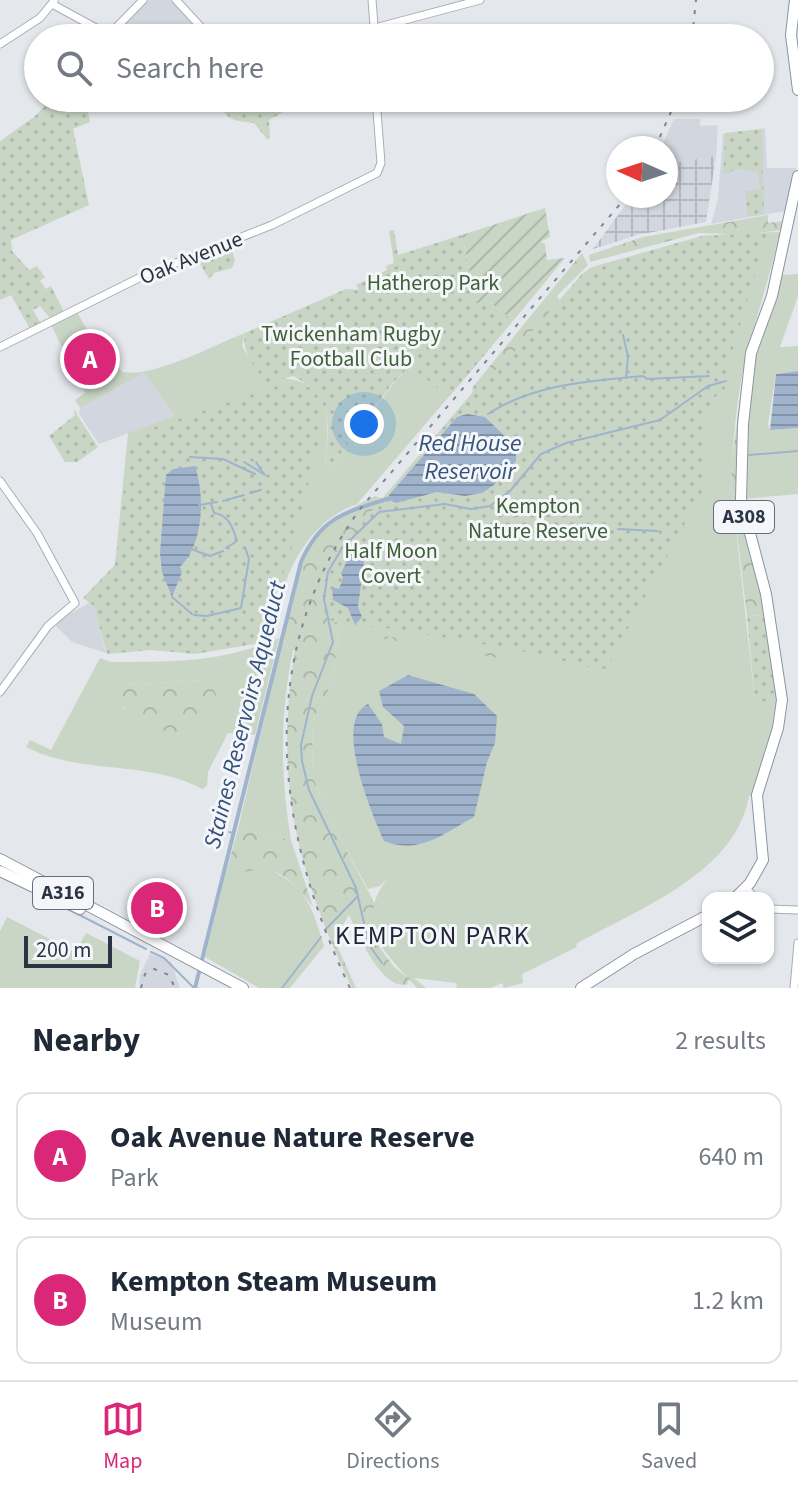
<!DOCTYPE html>
<html lang="en">
<head>
<meta charset="utf-8">
<style>
  body { margin:0; font-family:"Source Sans 3",sans-serif; background:#f6f6f7; color:#1f2937 }
  .controls { position:absolute; right:24px; bottom:24px; display:grid; overflow:hidden; border-radius:16px; box-shadow:0 2px 6px #0004 }
  .controls button { width:72px; height:72px; display:grid; place-items:center; padding:0; border:0; border-bottom:2px solid #e0e1e3; background:#fff; color:#1f2937; font:40px sans-serif }
  .compass { position:absolute; left:606px; top:136px; width:72px; height:72px; border-radius:50%; background:#fff; box-shadow:0 2px 6px #0004; rotate:273deg }
  .scale { position:absolute; left:24px; bottom:20px; width:88px; box-sizing:border-box; padding-left:8px; border:4px solid #2b3445; border-top:0; font-size:22px; line-height:28px; white-space:nowrap; color:#2b3445; -webkit-text-stroke:6px #f4f6f9; paint-order:stroke }
  .you { position:absolute; left:364px; top:424px; width:28px; height:28px; margin:-20px; border:6px solid #fff; border-radius:50%; background:#1a73e8; box-shadow:0 0 0 12px #1a73e833 }
  .badge { display:grid; place-items:center; width:52px; height:52px; border-radius:50%; background:#db2777; color:#fff; font-size:26px; font-weight:700 }
  .pin { position:absolute; translate:-50% -50%; border:4px solid #fff; box-shadow:0 2px 8px #0006 }
  .list { margin:0; padding:0; list-style:none }
  h2 { display:flex; justify-content:space-between; align-items:center; height:104px; margin:0; padding:0 32px; font-size:34px }
  h2 small { font-size:26px; font-weight:400; color:#747a83 }
  .list li { display:grid; grid-template-columns:52px 1fr auto; gap:24px; align-items:center; box-sizing:border-box; height:128px; margin:0 16px 16px; padding:0 16px; border:2px solid #e0e1e3; border-radius:16px }
  .list b { display:block; font-size:30px; white-space:nowrap }
  .list p { margin:0; font-size:26px; white-space:nowrap; color:#747a83 }
  .list em { font-size:26px; font-style:normal; color:#747a83 }
  .icon { flex:none; width:44px; height:44px; fill:none; stroke:currentColor; stroke-width:2; stroke-linecap:round; stroke-linejoin:round }
  .map { position:relative; flex:none; width:798px; height:988px; overflow:hidden }
  .search { position:absolute; background:#fff; box-shadow:0 2px 6px #0004; left:24px; right:24px; top:24px; height:88px; display:flex; align-items:center; gap:20px; box-sizing:border-box; padding:0 28px; border-radius:44px; color:#747a83; font-size:30px }
  .sheet { height:392px; background:#fff }
  nav { display:flex; justify-content:space-around; align-items:center; box-sizing:border-box; height:112px; border-top:2px solid #e0e1e3; background:#fff; font-size:22px; color:#747a83 }
  nav a { display:grid; justify-items:center; gap:4px }
  nav .on { color:#db2777 }
  .map>svg:first-child { display:block }
  .built { fill:#d2d6de }
  .industrial { fill:url(#industrial-grid) }
  .grass { fill:#c9d6c5; fill-rule:evenodd }
  .forest { fill:url(#forest-crowns) }
  .park { fill:url(#park-dots) }
  .garden { fill:url(#garden-furrows) }
  .water { fill:url(#water-rules) }
  .lines { fill:none; stroke-linecap:round; stroke-linejoin:round }
  .stream { stroke:#9fb4cc; stroke-width:2 }
  .canal { stroke:#9fb4cc; stroke-width:4 }
  .secondary-casing { stroke:#a9aeb7; stroke-width:9 }
  .highway-casing { stroke:#8b94a3; stroke-width:12 }
  .secondary { stroke:#fff; stroke-width:7 }
  .highway { stroke:#fff; stroke-width:10 }
  .rail { stroke:#7d8696; stroke-width:2; stroke-dasharray:4 8; stroke-linecap:butt }
  .labels { text-anchor:middle; dominant-baseline:central; stroke-width:6; stroke-linejoin:round; paint-order:stroke }
  .shield { fill:#f4f6f9; stroke:#676e7b; stroke-width:2 }
  .shield-label { font-size:20px; font-weight:bold; fill:#2b3445 }
  .street-label { font-size:22px; fill:#2b3445; stroke:#f4f6f9 }
  .park-label { font-size:22px; fill:#3f6138; stroke:#f4f6f9 }
  .water-label { font-size:24px; font-style:italic; fill:#34527a; stroke:#f4f6f9 }
  .quarter-label { font-size:26px; letter-spacing:2px; fill:#1d2536; stroke:#f4f6f9 }
</style>
</head>
<body>
<div class="map">
<svg width="798" height="988" viewBox="0 0 798 988">
  <defs>
    <pattern id="industrial-grid" width="8" height="8" patternUnits="userSpaceOnUse" patternTransform="scale(2)"><rect width="8" height="8" fill="#d2d6de"/><path d="M0 4h8M4 0v8" fill="none" stroke="#b4b8c0"/></pattern>
    <pattern id="forest-crowns" width="20" height="18" patternUnits="userSpaceOnUse" patternTransform="scale(2)"><rect width="20" height="18" fill="#c9d6c5"/><path d="M2 6a3 3 0 1 1 6 0M12 15a3 3 0 1 1 6 0" fill="none" stroke="#adb8ab"/></pattern>
    <pattern id="park-dots" width="8" height="8" patternUnits="userSpaceOnUse" patternTransform="scale(2)"><rect width="8" height="8" fill="#c9d6c5"/><path d="M2 2h.1M6 6h.1" fill="none" stroke="#adb8ab" stroke-width="1.8" stroke-linecap="round"/></pattern>
    <pattern id="garden-furrows" width="10" height="10" patternUnits="userSpaceOnUse" patternTransform="scale(2)"><rect width="10" height="10" fill="#c9d6c5"/><path d="M-1 1l2-2M0 10L10 0M9 11l2-2" fill="none" stroke="#adb8ab"/></pattern>
    <pattern id="water-rules" width="6" height="5" patternUnits="userSpaceOnUse" patternTransform="scale(2)"><rect width="6" height="5" fill="#9fb4cc"/><path d="M0 2.5h6" fill="none" stroke="#8293a7"/></pattern>
  </defs>
  <rect width="100%" height="100%" fill="#e4e7ec"/>
  <g class="built">
    <path d="M148 0H173L199 29 191 38H111Z"/>
    <path d="M674 119H700V126L718 125 716 156 666 164V148H661Z"/>
    <path d="M765 128 767 168H796L786 211 711 224 718 199 723 134Z"/>
    <path d="M144 373 175 416 99 444 79 414 80 408Z"/>
    <path d="M89 603 94 606 106 653 72 642 53 623Z"/>
    <path d="M150 954 171 962 180 988H139L140 975Z"/>
  </g>
  <path class="industrial" d="M716 156 706 222 637 235 593 249 632 196H666V164Z"/>
  <g class="grass">
    <path d="M778 239C769 280 755 320 745 360 736 400 733 444 731 485L755 701 782 700 757 795 749 796C736 873 638 909 576 944L577 947 522 974 523 983 504 988 502 983 491 988H457L456 983 414 978 426 988H417C387 953 351 928 387 879L380 886 368 889 334 827 312 775 313 720 333 681 339 624 662 423 725 391 724 379 765 241Z"/>
    <path d="M798 274V296L780 347 798 346V371L776 374 768 424 770 430 798 428V494L743 499 744 438 756 353 782 275Z"/>
    <path d="M77 312 90 335 111 348 110 354 122 372C154 378 214 345 245 333L242 346 263 379C329 373 331 408 325 464L330 468 393 384 417 358H482L357 504C320 517 296 551 284 587L280 584 262 635 117 570 89 592 115 565 128 433 175 416 144 373 80 408 75 400 85 393 51 325Z"/>
    <path d="M279 638 255 735 228 733 208 772 207 786 202 789C150 760 80 775 26 747L30 740 51 750 100 658 111 662C173 662 222 663 279 638ZM201 680 144 722 123 707 125 685Z"/>
    <path d="M283 638 289 650H293C280 714 280 775 291 840L238 829Z"/>
    <path d="M262 867C305 883 311 903 324 946L290 988H259L205 957 225 876Z"/>
    <path d="M7 917 75 952 86 933 140 961 135 988H0V931Z"/>
  </g>
  <g class="forest">
    <path d="M768 215V223L784 221 782 230 757 233 782 232 745 384 737 443V487L766 615 747 616 731 485 732 461 744 368 767 294 778 239 765 242 724 379 725 391 355 625 339 624 333 681 313 720 312 775 334 827 374 902 373 925 380 948 394 967 410 979 406 985C380 988 359 935 349 915L334 939 356 988H352C296 869 274 781 295 650H289L282 635C301 562 301 531 375 496L391 501 474 394 472 388 582 253 588 265 557 296 572 315 654 252 702 236 728 234 699 233 590 262 589 255 643 237Z"/>
    <path d="M347 630 512 656 511 660 347 633Z"/>
    <path d="M201 680 211 683 217 697 197 743C170 732 131 724 117 697L125 685Z"/>
    <path d="M238 829 291 840 313 907C283 868 273 864 225 876Z"/>
  </g>
  <g class="park">
    <path d="M53 98H98L88 112 90 122 73 129 89 205 11 240 12 251 29 270 37 266 45 277 40 281 46 289 51 286 64 312 51 319 40 306 33 310 41 324 30 329 11 295 0 300V141L34 117Z"/>
    <path d="M219 98H288L289 109 269 120 270 138 267 139 254 123C233 121 224 120 219 98Z"/>
    <path d="M762 129 764 214 748 217 745 191 760 189 758 172 738 169 723 174 725 133Z"/>
    <path d="M394 230 398 255 462 235 471 279 469 303H491L513 321 449 397 410 366 392 384 330 468 325 464C330 423 333 396 293 376L267 384C254 367 241 350 245 333L346 289 359 290 356 285 387 270 386 266 394 263 389 231Z"/>
    <path d="M782 232 778 239 765 242 724 379 725 391 716 396 704 418 706 485 607 667 602 670C576 665 552 657 525 652 479 643 432 636 386 628 370 625 338 630 327 616 312 596 331 565 341 547L489 373 501 367 582 274 592 267 702 236Z"/>
    <path d="M230 244 235 261 232 268 214 273 209 279 195 255Z"/>
    <path d="M292 381 310 388 318 397 323 426 293 544 260 643 195 654 151 650 107 654 94 606 83 598 115 565 130 440 137 433Z"/>
    <path d="M74 410 98 447 77 462H65L49 436 75 415Z"/>
    <path d="M766 615 782 700 755 702 747 616Z"/>
  </g>
  <path class="garden" d="M545 208 550 237 540 242 545 244 547 260 565 258 513 321 491 303H468L471 279 462 235Z"/>
  <g class="water">
    <path d="M798 371V428L770 430 776 374Z"/>
    <path d="M467 414 485 417 521 452 516 454V461L494 485 482 493 465 496 437 492 396 503 391 501 389 495 457 417Z"/>
    <path d="M195 466C205 495 204 544 180 567L182 572 172 597 162 572 160 553 166 475 173 469Z"/>
    <path d="M352 551 365 554 358 607 362 617 355 625 348 608 333 600 332 587 339 589 343 578 341 573Z"/>
    <path d="M408 675 474 694 497 716 495 743 487 762 474 817C443 834 419 855 384 841 372 814 332 721 368 704L382 724 384 737 401 744 404 726 383 707 379 691Z"/>
  </g>
  <g class="lines">
    <g class="stream">
      <path d="M623 335 628 357 626 378"/>
      <path d="M488 414C534 384 589 381 643 376L647 379 709 376"/>
      <path d="M749 455 798 451"/>
      <path d="M190 457 223 459 255 474"/>
      <path d="M244 462 265 475"/>
      <path d="M256 462 264 474"/>
      <path d="M250 493 261 490"/>
      <path d="M223 501 244 495"/>
      <path d="M211 504 214 513C229 515 233 528 237 541L226 548"/>
      <path d="M199 505 217 502"/>
      <path d="M618 529 657 531"/>
      <path d="M191 549 210 556 223 551"/>
      <path d="M172 597 192 614"/>
      <path d="M194 615 207 616 241 608 249 559 245 547"/>
      <path d="M229 832 233 833"/>
      <path d="M58 904 146 949"/>
      <path d="M325 930 357 897"/>
      <path d="M151 952 164 958 193 987"/>
      <path d="M382 963 369 945 356 888 309 790 302 761 301 745 312 696 333 642 324 599 328 572 342 548 379 512 445 504 471 509 490 506 510 491 541 454 566 443 660 420 708 386 726 381"/>
      <path d="M282 988 321 937"/>
    </g>
    <path class="canal" d="M195 988 301 562C321 516 347 512 390 498"/>
    <g class="secondary-casing">
      <g id="secondary">
        <path d="M176 0 211 38"/>
        <path d="M372 0 375 38"/>
        <path d="M52 4 109 35 143 0"/>
        <path d="M351 38 375 28 480 0"/>
        <path d="M0 44 40 18 54 1"/>
        <path d="M0 347 143 276 272 225 377 173 381 163 376 98"/>
        <path d="M0 481 37 533 75 603 48 626 0 692"/>
        <path d="M746 888 755 898"/>
        <path d="M768 909 798 910"/>
        <path d="M794 988 798 943"/>
      </g>
    </g>
    <g class="highway-casing">
      <g id="highway">
        <path d="M795 0 791 35 798 90"/>
        <path d="M0 859 243 988"/>
        <path d="M0 871 80 909"/>
        <path d="M735 898 750 883 763 860 757 795 778 728 782 700 766 594 741 499 743 424 751 353 772 296 798 176"/>
        <path d="M581 988 634 954 708 915"/>
      </g>
    </g>
    <use href="#secondary" class="secondary"/>
    <use href="#highway" class="highway"/>
    <g class="rail">
      <path d="M692 38 696 0"/>
      <path d="M655 148 677 98"/>
      <path d="M141 988 145 974 154 969 169 975 175 988"/>
      <path d="M350 988C275 830 253 658 360 509L627 196"/>
    </g>
  </g>
  <g class="labels">
    <g class="shield">
      <rect x="714" y="501" width="60" height="32" rx="6"/>
      <rect x="33" y="877" width="60" height="32" rx="6"/>
    </g>
    <g class="shield-label">
      <text x="744" y="517">A308</text>
      <text x="63" y="893">A316</text>
    </g>
    <g class="street-label">
      <text transform="translate(191 258) rotate(-22)">Oak Avenue</text>
    </g>
    <g class="park-label">
      <text x="433" y="283">Hatherop Park</text>
      <text x="351" y="334">Twickenham Rugby<tspan x="351" dy="25">Football Club</tspan></text>
      <text x="538" y="506">Kempton<tspan x="538" dy="25">Nature Reserve</tspan></text>
      <text x="391" y="551">Half Moon<tspan x="391" dy="25">Covert</tspan></text>
    </g>
    <g class="water-label">
      <text x="470" y="443">Red House<tspan x="470" dy="28">Reservoir</tspan></text>
      <text transform="translate(245 715) rotate(-76)">Staines Reservoirs Aqueduct</text>
    </g>
    <g class="quarter-label">
      <text x="433" y="935">KEMPTON PARK</text>
    </g>
  </g>
</svg>
<div class="controls">
<button><svg class="icon" aria-label="layers" viewBox="0 0 24 24"><path d="M12 4l9 5-9 5-9-5zM3 14l9 5 9-5"/></svg></button>
</div>
<svg class="compass" viewBox="-18 -18 36 36"><path d="M0-13l5 13h-10z" fill="#e53935"/><path d="M0 13l5-13h-10z" fill="#747a83"/></svg>
<div class="scale">200 m</div>
<div class="you"></div>
<div class="pin badge" style="left:90px;top:359px">A</div>
<div class="pin badge" style="left:157px;top:908px">B</div>
<div class="search"><svg class="icon" aria-label="search" viewBox="0 0 24 24"><circle cx="10" cy="10" r="6"/><path d="M15 15l6 6"/></svg>Search here</div>
</div>
<section class="sheet">
<h2>Nearby<small>2 results</small></h2>
<ul class="list">
<li><span class="badge">A</span><div><b>Oak Avenue Nature Reserve</b><p>Park</p></div><em>640 m</em></li>
<li><span class="badge">B</span><div><b>Kempton Steam Museum</b><p>Museum</p></div><em>1.2 km</em></li>
</ul>
</section>
<nav>
<a class="on"><svg class="icon" aria-label="map" viewBox="0 0 24 24"><path d="M3 6l6-2 6 2 6-2v14l-6 2-6-2-6 2zM9 4v14M15 6v14"/></svg>Map</a>
<a><svg class="icon" aria-label="directions" viewBox="0 0 24 24"><path d="M12 3l9 9-9 9-9-9zM9 14v-3h6M13 9l2 2-2 2"/></svg>Directions</a>
<a><svg class="icon" aria-label="saved" viewBox="0 0 24 24"><path d="M7 4h10v16l-5-4-5 4z"/></svg>Saved</a>
</nav>
</body>
</html>
